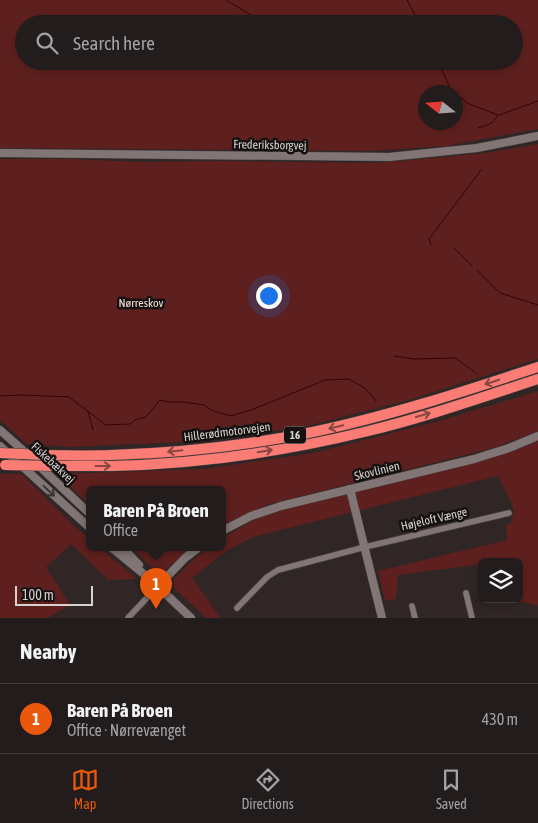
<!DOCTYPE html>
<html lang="en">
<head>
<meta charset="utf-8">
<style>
  body { margin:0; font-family:"Asap Condensed",sans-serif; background:#2b2525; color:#f1f3f6 }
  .controls { position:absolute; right:15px; bottom:15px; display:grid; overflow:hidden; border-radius:8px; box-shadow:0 2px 8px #0003 }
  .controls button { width:45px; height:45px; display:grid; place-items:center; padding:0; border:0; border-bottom:1px solid #403a3b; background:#231c1c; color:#f1f3f6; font:25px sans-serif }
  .compass { position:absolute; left:418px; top:85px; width:45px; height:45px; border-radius:50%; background:#231c1c; box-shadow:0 2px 8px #0003; rotate:287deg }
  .scale { position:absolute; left:15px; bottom:12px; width:78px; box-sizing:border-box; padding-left:5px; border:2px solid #d7d1d0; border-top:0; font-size:14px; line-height:18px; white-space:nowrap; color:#d7d1d0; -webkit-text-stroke:4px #151110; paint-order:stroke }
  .you { position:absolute; left:268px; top:295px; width:18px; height:18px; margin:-12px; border:4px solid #fff; border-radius:50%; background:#1a73e8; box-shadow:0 0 0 8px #1a73e833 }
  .badge { display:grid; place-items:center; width:32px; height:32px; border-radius:50%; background:#ea580c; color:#fff; font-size:16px; font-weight:700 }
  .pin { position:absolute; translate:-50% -41px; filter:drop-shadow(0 1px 2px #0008) }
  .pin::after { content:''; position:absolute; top:26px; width:18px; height:15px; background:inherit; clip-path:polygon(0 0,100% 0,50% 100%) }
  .popup { position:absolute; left:86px; top:486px; width:140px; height:65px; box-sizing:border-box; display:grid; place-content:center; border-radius:8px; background:#231c1c; filter:drop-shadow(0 1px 4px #0005); font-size:16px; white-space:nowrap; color:#a3a1a3 }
  .popup b { font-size:19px; color:#f1f3f6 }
  .popup::after { content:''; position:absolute; left:50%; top:100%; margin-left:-10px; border:10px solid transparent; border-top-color:#231c1c }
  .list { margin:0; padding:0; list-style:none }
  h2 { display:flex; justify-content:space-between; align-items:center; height:65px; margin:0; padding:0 20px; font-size:21px }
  h2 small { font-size:16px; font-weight:400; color:#a3a1a3 }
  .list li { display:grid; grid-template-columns:32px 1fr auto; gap:15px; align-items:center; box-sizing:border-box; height:70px; padding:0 20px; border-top:1px solid #403a3b }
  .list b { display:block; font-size:19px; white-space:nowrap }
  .list p { margin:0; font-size:16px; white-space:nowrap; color:#a3a1a3 }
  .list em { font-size:16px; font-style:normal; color:#a3a1a3 }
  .icon { flex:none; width:28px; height:28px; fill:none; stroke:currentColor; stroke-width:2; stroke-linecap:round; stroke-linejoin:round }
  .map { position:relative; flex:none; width:538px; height:618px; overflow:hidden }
  .search { position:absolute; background:#231c1c; box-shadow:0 2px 8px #0003; left:15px; right:15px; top:15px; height:55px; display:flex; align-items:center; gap:12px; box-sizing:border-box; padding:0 18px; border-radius:28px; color:#a3a1a3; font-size:19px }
  .sheet { height:135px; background:#231c1c }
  nav { display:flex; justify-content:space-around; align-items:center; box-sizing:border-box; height:70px; border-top:1px solid #403a3b; background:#231c1c; font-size:14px; color:#a3a1a3 }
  nav a { display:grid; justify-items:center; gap:2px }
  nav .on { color:#ea580c }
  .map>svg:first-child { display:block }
  .green { fill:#5e201e; fill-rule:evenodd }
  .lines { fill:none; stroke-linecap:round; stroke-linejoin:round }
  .stream { stroke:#350204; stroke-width:1 }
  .street-casing { stroke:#494141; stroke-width:7 }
  .secondary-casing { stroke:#494141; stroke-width:9 }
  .highway-casing { stroke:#494141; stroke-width:11 }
  .street { stroke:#817675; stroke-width:5.5 }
  .secondary { stroke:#817675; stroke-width:8 }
  .highway { stroke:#fa7c74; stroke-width:10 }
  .highway-bridge-casing { stroke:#494141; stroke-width:11; stroke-linecap:butt }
  .highway-bridge { stroke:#fa7c74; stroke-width:10 }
  .oneway { stroke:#884642 }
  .oneway2 { stroke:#3b3433 }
  .labels { text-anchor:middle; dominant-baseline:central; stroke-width:5; stroke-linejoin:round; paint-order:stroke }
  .shield { fill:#151110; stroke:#9d9796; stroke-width:1 }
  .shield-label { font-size:11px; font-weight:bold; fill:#d7d1d0 }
  .street-label { font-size:12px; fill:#d7d1d0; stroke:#151110 }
  .park-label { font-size:12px; fill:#f6dedb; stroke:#151110 }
</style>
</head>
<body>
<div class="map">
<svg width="538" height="618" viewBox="0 0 538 618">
  <rect width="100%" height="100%" fill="#2f2625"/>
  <g class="green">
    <path d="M0 0H538V129L446 146 370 151 0 148ZM24 24H514V61H24ZM426 92H456V122H426Z"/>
    <path d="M538 144V359L405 401 307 426 208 441 69 447 27 444 0 420V159H69L141 162 218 161 372 163 401 161 486 153Z"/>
    <path d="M538 391V431L493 448 270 504 244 515 222 526V490H90V506L58 474 204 469 314 453 443 420Z"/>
    <path d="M538 441V606L512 599H519V562H482V564L398 575 396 599 385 601 378 571 507 540 506 525 511 523 514 511 512 504 498 476 253 537 226 551 192 578 221 618H206L174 588V579L192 561 208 548H222V538L256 519 283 510 486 460Z"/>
    <path d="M0 474H21L71 523 90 539V548H100L137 579 108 580 71 544 46 567 70 605 48 618H0Z"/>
    <path d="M132 548H191L162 573 149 565Z"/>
  </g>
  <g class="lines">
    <g class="stream">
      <path d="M226 0 266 24"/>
      <path d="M407 0 420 24"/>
      <path d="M438 61 450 88 467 103 498 115C493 124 488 125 478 128"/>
      <path d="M499 115 538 101"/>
      <path d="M431 245 429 239 482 169"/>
      <path d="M454 248 472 266"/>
      <path d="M477 270 500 293 538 305"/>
      <path d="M394 356 414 359 455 358 476 373"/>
      <path d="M0 396 23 395 69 397 106 425 130 424 135 420 146 417 160 400 168 402H184L204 405 211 410 230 416 251 410 325 380 349 379 365 388 376 401"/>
      <path d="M88 411 93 430"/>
    </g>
    <g class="street-casing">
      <g id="street">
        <path d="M466 593 472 618"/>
        <path d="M412 606 415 618"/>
        <path d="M237 608 267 577 278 570 365 547 509 513"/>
        <path d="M128 618 158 586"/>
      </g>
    </g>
    <g class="secondary-casing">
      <g id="secondary">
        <path d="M0 153 389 157 477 148 538 136"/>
        <path d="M0 430 27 454"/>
        <path d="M0 446 90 528"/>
        <path d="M37 464 90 514"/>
        <path d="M350 489 382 618"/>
        <path d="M222 531 251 516 281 506 474 459 509 448 538 436"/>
        <path d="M112 548 151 580 191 618"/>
        <path d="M123 548 139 565"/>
        <path d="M158 586 185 558 198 548"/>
      </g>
    </g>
    <g class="highway-casing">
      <g id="highway">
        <path d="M43 455C66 455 88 456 111 455 177 453 243 446 308 433 386 417 462 392 538 367"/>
        <path d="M55 466C74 466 93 466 112 466 196 464 282 452 364 432 423 418 480 398 538 379"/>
      </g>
    </g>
    <use href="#street" class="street"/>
    <use href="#secondary" class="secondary"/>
    <use href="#highway" class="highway"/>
    <g class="highway-bridge-casing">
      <g id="highway-bridge">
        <path d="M0 453 43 455"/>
        <path d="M5 465 55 466"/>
      </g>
    </g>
    <use href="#highway-bridge" class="highway-bridge"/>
  </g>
  <defs><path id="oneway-shaft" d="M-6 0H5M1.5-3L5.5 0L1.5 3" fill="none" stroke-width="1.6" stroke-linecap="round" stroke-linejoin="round" transform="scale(1.25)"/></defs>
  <g class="oneway">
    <use href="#oneway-shaft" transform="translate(492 382) rotate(162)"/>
    <use href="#oneway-shaft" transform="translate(423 415) rotate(-16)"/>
    <use href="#oneway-shaft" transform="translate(336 427) rotate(167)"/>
    <use href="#oneway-shaft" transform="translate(175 451) rotate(174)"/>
    <use href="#oneway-shaft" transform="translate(265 451) rotate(-10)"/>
    <use href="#oneway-shaft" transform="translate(103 466)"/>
  </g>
  <use class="oneway2" href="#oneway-shaft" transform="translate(49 491) rotate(43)"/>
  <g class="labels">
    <rect class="shield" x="284" y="426.5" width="22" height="17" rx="4"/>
    <g class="shield-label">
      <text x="295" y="435">16</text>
    </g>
    <g class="street-label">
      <text transform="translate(270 145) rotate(1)">Frederiksborgvej</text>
      <text transform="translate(227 432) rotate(-7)">Hillerødmotorvejen</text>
      <text transform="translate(53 463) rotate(43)">Fiskebækvej</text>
      <text transform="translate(377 471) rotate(-14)">Skovlinien</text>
      <text transform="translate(434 519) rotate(-13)">Højeloft Vænge</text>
    </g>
    <g class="park-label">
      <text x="141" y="303">Nørreskov</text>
    </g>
  </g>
</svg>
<div class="controls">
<button><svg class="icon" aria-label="layers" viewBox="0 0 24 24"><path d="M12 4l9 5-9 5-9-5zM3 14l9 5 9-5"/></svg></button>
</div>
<svg class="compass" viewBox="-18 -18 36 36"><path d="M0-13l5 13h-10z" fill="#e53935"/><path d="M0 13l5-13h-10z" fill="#a3a1a3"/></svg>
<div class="scale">100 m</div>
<div class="you"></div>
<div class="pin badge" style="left:156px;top:609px">1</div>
<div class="popup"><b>Baren På Broen</b>Office</div>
<div class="search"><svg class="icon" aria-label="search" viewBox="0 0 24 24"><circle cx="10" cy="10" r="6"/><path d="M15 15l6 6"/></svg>Search here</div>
</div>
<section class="sheet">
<h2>Nearby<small></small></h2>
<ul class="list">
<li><span class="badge">1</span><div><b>Baren På Broen</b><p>Office · Nørrevænget</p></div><em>430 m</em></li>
</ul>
</section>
<nav>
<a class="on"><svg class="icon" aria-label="map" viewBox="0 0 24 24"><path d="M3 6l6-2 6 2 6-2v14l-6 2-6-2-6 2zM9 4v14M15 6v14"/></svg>Map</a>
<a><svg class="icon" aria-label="directions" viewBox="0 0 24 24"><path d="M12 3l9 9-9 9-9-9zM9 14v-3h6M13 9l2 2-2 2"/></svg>Directions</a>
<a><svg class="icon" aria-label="saved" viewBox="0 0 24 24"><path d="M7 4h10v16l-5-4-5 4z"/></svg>Saved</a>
</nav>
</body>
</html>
